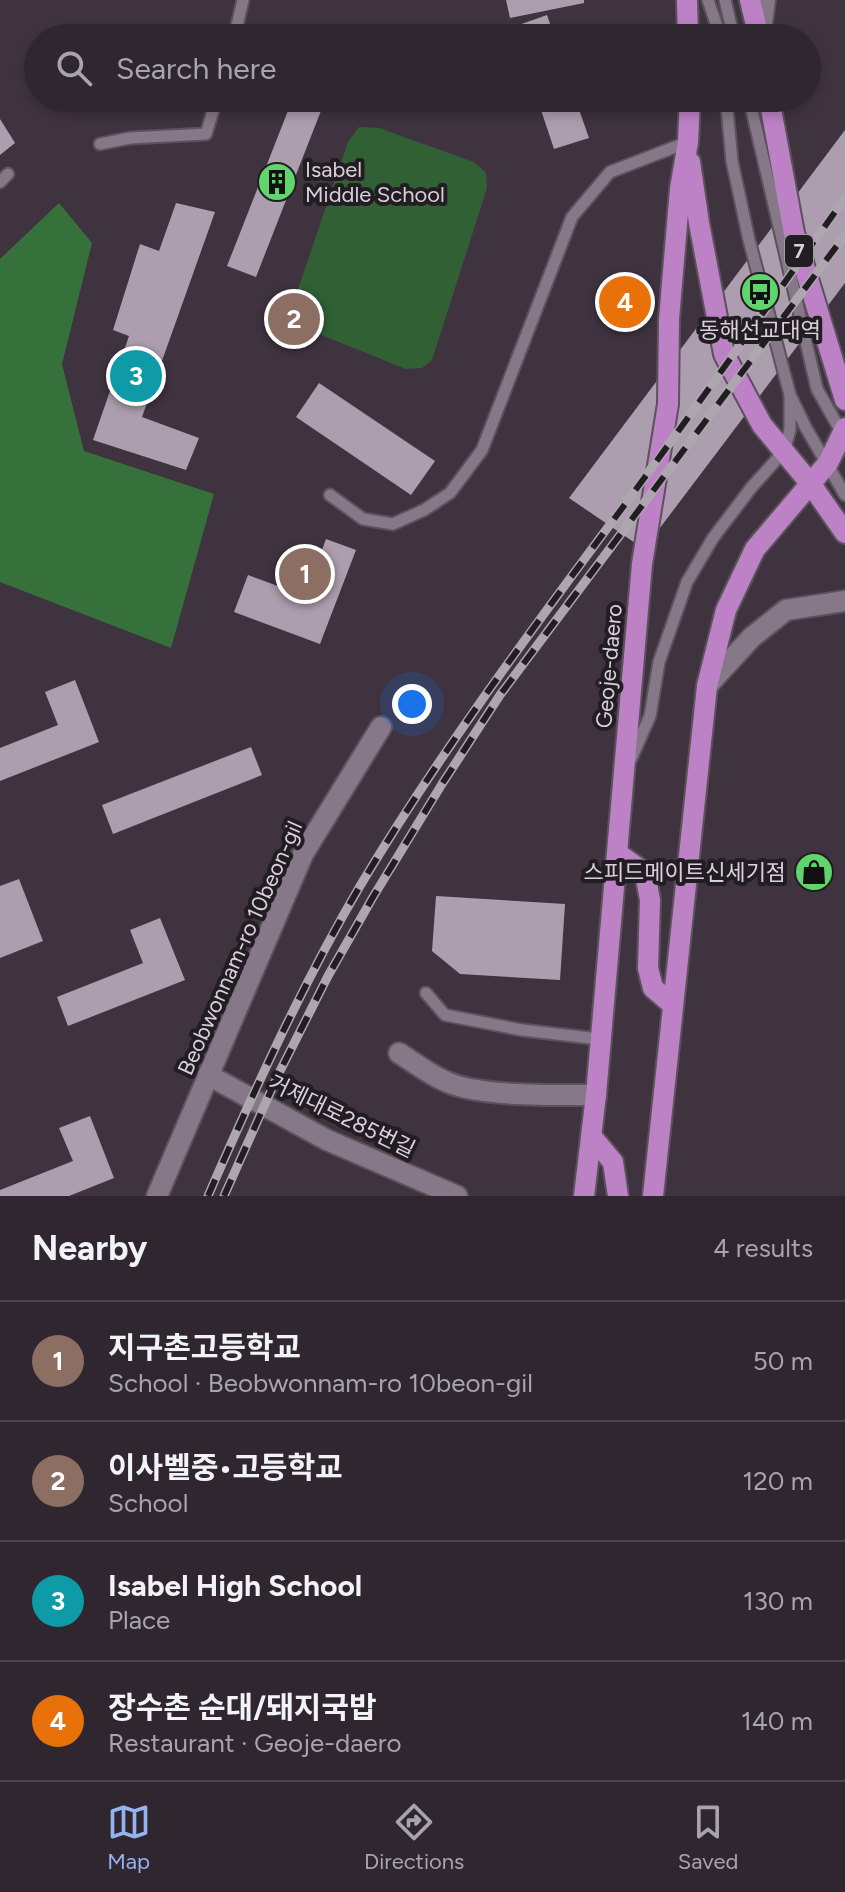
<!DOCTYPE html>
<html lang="en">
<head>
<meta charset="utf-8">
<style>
  body { margin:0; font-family:Figtree,"Noto Sans KR",sans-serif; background:#3b323c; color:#f1f3f6 }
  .you { position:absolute; left:412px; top:704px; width:28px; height:28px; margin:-20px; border:6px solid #fff; border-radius:50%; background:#1a73e8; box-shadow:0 0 0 12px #1a73e833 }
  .badge { display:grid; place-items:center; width:52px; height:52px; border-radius:50%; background:#95b2f1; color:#fff; font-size:26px; font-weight:700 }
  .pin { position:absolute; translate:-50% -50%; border:4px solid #fff; box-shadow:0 2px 8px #0006 }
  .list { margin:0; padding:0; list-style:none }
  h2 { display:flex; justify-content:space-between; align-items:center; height:104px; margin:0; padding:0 32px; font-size:34px }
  h2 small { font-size:26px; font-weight:400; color:#a7a5ab }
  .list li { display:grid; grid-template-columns:52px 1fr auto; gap:24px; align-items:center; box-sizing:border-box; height:120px; padding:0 32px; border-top:2px solid #4a434c }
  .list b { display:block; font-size:30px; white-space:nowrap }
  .list p { margin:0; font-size:26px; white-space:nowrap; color:#a7a5ab }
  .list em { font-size:26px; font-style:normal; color:#a7a5ab }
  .icon { flex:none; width:44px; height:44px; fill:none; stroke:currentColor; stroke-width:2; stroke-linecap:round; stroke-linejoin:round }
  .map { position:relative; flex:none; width:845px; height:1196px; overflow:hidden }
  .search { position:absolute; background:#2f2630; box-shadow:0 4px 12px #0003; left:24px; right:24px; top:24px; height:88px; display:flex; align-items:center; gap:20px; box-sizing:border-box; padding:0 28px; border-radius:44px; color:#a7a5ab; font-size:30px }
  .sheet { height:584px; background:#2f2630 }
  nav { display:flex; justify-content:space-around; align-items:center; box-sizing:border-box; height:112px; border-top:2px solid #4a434c; background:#2f2630; font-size:22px; color:#a7a5ab }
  nav a { display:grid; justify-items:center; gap:4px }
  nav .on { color:#95b2f1 }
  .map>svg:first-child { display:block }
  .green { fill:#316035 }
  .forest { fill:#36713b }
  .building { fill:#ac9eae }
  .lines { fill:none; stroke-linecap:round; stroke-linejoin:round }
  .service-casing { stroke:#5b525c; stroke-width:15 }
  .minor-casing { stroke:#5b525c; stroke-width:24 }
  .secondary-casing { stroke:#5b525c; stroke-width:24 }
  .primary-casing { stroke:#5b525c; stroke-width:24 }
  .service { stroke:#867888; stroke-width:11 }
  .minor { stroke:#867888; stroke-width:20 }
  .secondary { stroke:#867888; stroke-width:20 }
  .primary { stroke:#bd82c5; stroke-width:20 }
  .rail-casing { stroke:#aea6af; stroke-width:9 }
  .rail { stroke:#221d23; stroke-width:6; stroke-dasharray:18; stroke-linecap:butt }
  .labels { text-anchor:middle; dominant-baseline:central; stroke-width:8; stroke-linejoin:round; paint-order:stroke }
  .shield { fill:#221d23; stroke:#a19ba2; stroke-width:2 }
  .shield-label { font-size:20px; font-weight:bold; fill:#d8d1d9 }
  .poi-label { font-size:22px; fill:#d8d1d9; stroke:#221d23; text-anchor:start }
  .street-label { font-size:22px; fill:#d8d1d9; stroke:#221d23 }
</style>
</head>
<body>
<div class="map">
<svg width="845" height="1196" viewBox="0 0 845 1196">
  <rect width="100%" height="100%" fill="#3f3340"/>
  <path class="green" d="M359 127 379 128 474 162 486 173 487 188 432 360 422 368 406 369 299 326 295 309 298 289 348 142Z"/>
  <path class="forest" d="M59 203 92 243 62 364 84 451 214 494 171 648 0 582V259Z"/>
  <g class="building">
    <path d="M506 0H584V3L510 18Z"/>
    <path d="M547 15 555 38H517L513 27Z"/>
    <path d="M293 98H326L256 277 227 266Z"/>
    <path d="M537 98H575L589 138 554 149Z"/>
    <path d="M0 119 15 143 0 155Z"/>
    <path d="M845 130V283L644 549 569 498Z"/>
    <path d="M176 203 215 212 142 417 199 438 186 470 93 440 129 336 113 330 140 244 159 251Z"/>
    <path d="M319 383 435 461 411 495 296 417Z"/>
    <path d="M326 539 356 550 320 644 234 612 248 575 305 596Z"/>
    <path d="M75 680 99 742 0 781V748L58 725 45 692Z"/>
    <path d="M251 747 262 775 113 834 102 805Z"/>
    <path d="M19 879 43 941 0 958V886Z"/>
    <path d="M436 896 565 904 560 980 460 974 432 951Z"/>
    <path d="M160 918 185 980 68 1026 57 997 143 963 130 930Z"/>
    <path d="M90 1116 114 1178 69 1196H0V1190L73 1161 59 1128Z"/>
  </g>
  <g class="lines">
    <g class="service-casing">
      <g id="service">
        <path d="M708 0 721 38"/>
        <path d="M725 0 734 38"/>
        <path d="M234 38 243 0"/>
        <path d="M726 98 732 161 749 240 790 395 806 428 845 495"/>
        <path d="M749 98 817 389 843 435"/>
        <path d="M100 144 130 138 206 134 217 98"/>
        <path d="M0 182 8 174"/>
        <path d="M330 495 363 519 393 524 424 510 450 493 482 450 572 217 610 172 688 142"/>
        <path d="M631 759 650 716 659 662 687 582 713 538 751 488 784 451 790 430V395"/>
        <path d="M426 993 445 1015 522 1030 599 1039"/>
      </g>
    </g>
    <g class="minor-casing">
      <g id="minor">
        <path d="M399 1053C415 1063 430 1075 447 1082 480 1097 558 1095 596 1095"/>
        <path d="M208 1075 327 1140 457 1196"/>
        <path d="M157 1196 303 854 381 727"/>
      </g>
    </g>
    <g class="secondary-casing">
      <g id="secondary">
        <path d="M760 38 765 0"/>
        <path d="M707 686 752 637 786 610 845 601"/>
      </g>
    </g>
    <g class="primary-casing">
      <g id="primary">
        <path d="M687 0 688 38"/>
        <path d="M750 0 759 38"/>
        <path d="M769 98 794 233 845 400"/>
        <path d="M690 162 699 223 724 354 762 425 810 483 845 533"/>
        <path d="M617 853 645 873 650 900 648 968 653 988 672 1004"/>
        <path d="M592 1137 613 1162 618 1196"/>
        <path d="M584 1196 596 1095 642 564 668 404 669 319 680 189 688 142 690 98"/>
        <path d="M653 1196 707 686 726 610 755 549 828 463 845 428"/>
      </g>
    </g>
    <use href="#service" class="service"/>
    <use href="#minor" class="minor"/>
    <use href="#secondary" class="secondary"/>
    <use href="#primary" class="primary"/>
    <g class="rail-casing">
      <g id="rail">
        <path d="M208 1196C254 1091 302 985 360 886 440 752 533 628 626 503 700 402 772 300 845 198"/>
        <path d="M224 1196 278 1075 328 976 373 897 442 784 500 695 845 235"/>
      </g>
    </g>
    <use href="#rail" class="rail"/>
  </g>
  <defs>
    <g id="building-disc" transform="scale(2)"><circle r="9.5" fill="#5fd56b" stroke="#221d23"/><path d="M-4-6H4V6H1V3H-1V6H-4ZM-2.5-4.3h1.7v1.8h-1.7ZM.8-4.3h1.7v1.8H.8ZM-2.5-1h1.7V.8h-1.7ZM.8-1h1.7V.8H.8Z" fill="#111"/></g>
    <g id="bus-disc" transform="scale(2)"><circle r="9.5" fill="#5fd56b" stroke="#221d23"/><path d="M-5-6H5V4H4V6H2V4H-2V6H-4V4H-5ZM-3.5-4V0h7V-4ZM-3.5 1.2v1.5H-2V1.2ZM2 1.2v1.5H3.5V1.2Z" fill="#111"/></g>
    <g id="shop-disc" transform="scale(2)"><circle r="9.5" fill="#5fd56b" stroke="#221d23"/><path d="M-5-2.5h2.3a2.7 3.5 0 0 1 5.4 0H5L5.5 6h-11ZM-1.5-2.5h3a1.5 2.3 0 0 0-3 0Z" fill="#111"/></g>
  </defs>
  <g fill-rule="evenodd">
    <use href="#building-disc" x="277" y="182"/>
    <use href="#bus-disc" x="760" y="292"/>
    <use href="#shop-disc" x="814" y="872"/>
  </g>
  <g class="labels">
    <rect class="shield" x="785" y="235" width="28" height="32" rx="6"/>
    <g class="shield-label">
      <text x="799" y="251">7</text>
    </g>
    <g class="poi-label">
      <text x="305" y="169">Isabel<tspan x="305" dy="25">Middle School</tspan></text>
      <text x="760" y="330" text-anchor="middle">동해선교대역</text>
      <text x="786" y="872" text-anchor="end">스피드메이트신세기점</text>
    </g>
    <g class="street-label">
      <text transform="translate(609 666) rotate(-85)">Geoje-daero</text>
      <text transform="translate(240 948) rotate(-66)">Beobwonnam-ro 10beon-gil</text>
      <text transform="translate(342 1116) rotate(26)">거제대로285번길</text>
    </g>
  </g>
</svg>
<div class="you"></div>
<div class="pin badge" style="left:305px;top:574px;background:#8d6e63">1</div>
<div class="pin badge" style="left:294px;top:319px;background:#8d6e63">2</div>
<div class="pin badge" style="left:136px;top:376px;background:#0f9aa8">3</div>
<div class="pin badge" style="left:625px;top:302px;background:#e8710a">4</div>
<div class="search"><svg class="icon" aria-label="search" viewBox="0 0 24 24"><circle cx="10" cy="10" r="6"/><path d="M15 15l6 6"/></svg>Search here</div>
</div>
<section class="sheet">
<h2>Nearby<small>4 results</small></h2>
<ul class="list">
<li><span class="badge" style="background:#8d6e63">1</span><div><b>지구촌고등학교</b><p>School · Beobwonnam-ro 10beon-gil</p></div><em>50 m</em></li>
<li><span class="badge" style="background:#8d6e63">2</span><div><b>이사벨중•고등학교</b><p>School</p></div><em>120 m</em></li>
<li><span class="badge" style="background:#0f9aa8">3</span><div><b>Isabel High School</b><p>Place</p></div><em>130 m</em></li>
<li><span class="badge" style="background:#e8710a">4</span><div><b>장수촌 순대/돼지국밥</b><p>Restaurant · Geoje-daero</p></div><em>140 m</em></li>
</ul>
</section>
<nav>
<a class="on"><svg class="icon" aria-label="map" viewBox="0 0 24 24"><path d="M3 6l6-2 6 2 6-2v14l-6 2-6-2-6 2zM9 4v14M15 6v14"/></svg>Map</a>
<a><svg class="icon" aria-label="directions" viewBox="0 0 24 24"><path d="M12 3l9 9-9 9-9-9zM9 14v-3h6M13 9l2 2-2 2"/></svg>Directions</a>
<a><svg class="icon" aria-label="saved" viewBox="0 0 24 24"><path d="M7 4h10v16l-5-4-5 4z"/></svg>Saved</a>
</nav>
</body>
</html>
